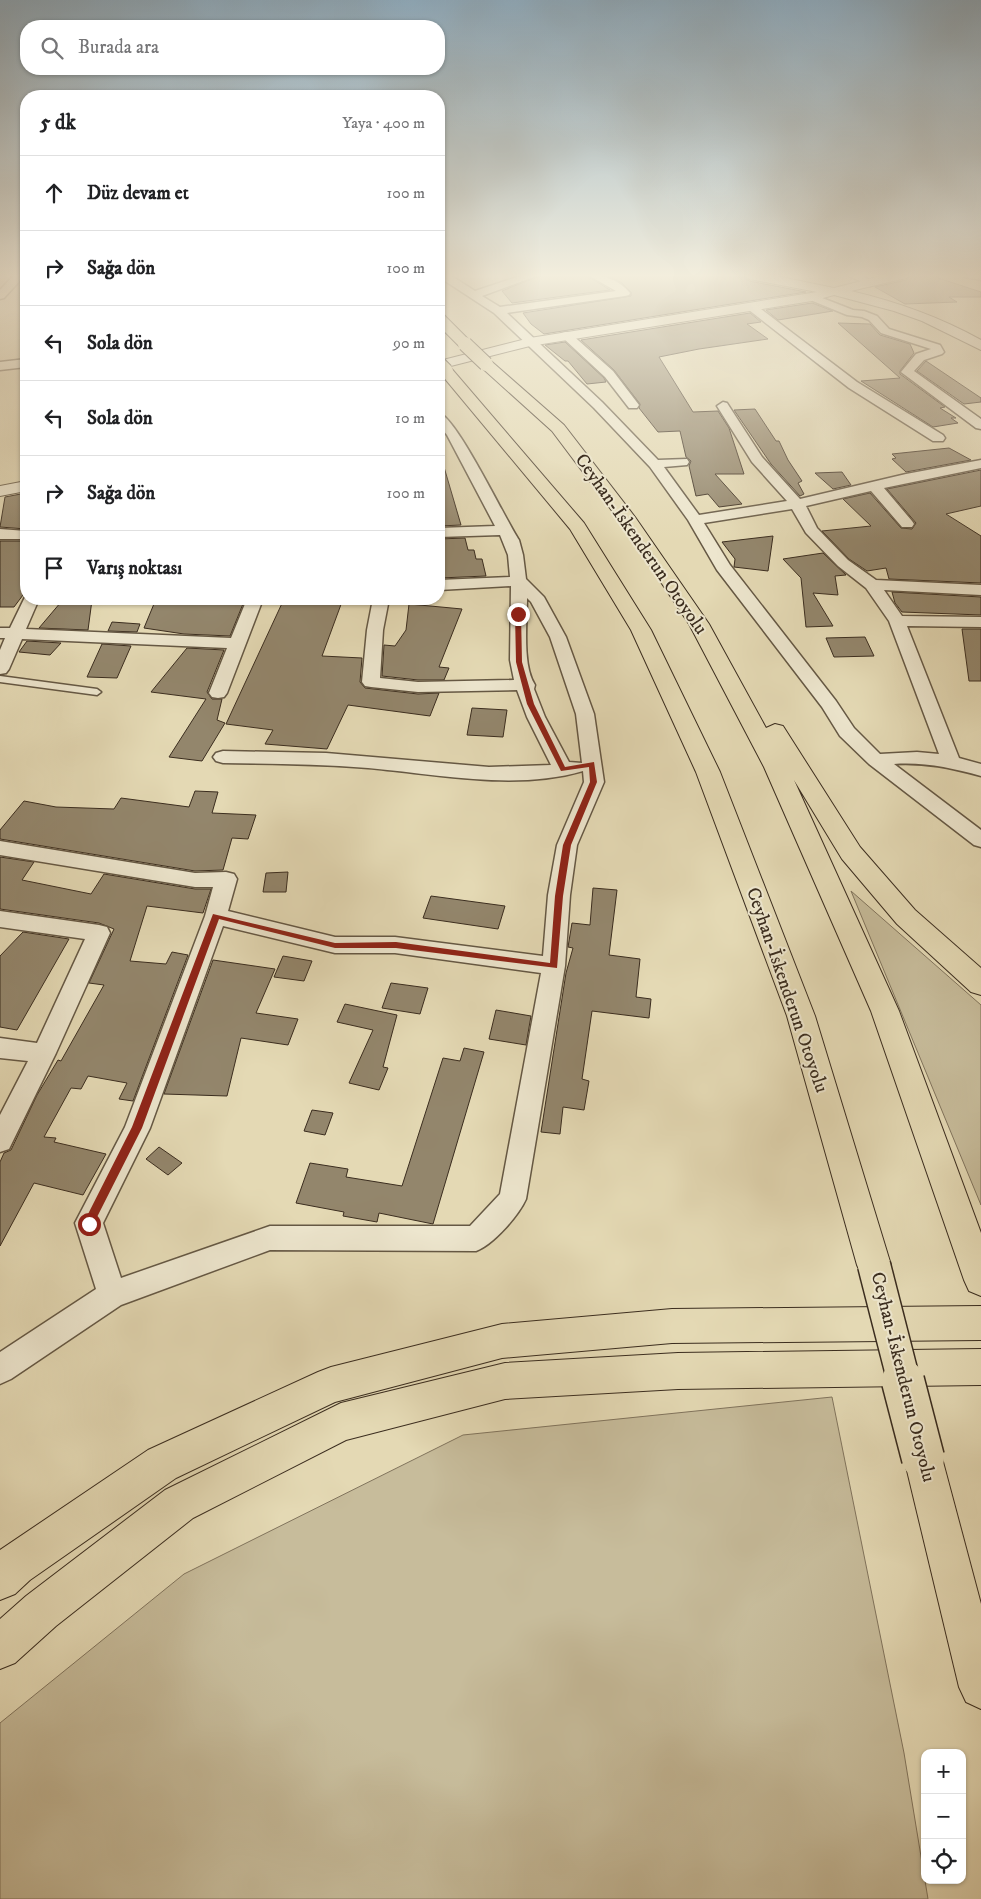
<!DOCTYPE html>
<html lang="tr">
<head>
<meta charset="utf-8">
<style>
  body { margin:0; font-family:"IM FELL DW Pica",serif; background:#f2f2f2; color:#202124 }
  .controls { position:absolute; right:15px; bottom:15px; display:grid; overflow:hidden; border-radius:10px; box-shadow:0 1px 4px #0004 }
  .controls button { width:45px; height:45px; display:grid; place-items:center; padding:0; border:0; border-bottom:1px solid #e0e0e0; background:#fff; color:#202124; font:25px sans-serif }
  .stop { position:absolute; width:15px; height:15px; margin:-11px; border:4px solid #8f2418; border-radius:50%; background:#fff }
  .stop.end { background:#8f2418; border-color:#fff; box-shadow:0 1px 5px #0008 }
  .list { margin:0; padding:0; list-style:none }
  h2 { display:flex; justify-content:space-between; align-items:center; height:65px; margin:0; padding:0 20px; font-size:21px }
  h2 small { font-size:16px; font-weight:400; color:#757577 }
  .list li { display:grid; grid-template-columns:32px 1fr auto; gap:15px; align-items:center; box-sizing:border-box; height:75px; padding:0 20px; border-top:1px solid #e0e0e0 }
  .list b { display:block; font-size:19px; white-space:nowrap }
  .list em { font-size:16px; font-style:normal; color:#757577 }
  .icon { flex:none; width:28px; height:28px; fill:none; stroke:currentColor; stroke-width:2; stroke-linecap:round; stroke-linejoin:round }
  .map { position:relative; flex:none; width:981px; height:1899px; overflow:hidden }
  .search { position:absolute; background:#fff; box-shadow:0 1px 4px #0004; left:20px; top:20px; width:425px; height:55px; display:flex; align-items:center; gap:12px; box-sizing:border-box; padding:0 18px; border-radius:20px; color:#757577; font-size:19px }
  .panel { position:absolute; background:#fff; box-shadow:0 1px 4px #0004; left:20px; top:90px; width:425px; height:515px; border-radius:20px }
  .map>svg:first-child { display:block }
  .green { fill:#c7bc9b; stroke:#81745d }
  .building { fill:#93866c; stroke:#3b2d1f }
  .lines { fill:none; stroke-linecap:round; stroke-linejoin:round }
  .service-casing { stroke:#655844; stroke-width:3 }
  .minor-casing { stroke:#655844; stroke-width:3 }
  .tertiary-casing { stroke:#655844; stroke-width:2 }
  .motorway-casing { stroke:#3b2d1f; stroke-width:2 }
  .service { fill:#ede6ce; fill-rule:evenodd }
  .minor { fill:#ede6ce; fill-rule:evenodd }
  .tertiary { fill:#ede6ce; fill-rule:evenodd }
  .motorway { fill:#e4d9b4; fill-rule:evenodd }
  .motorway-bridge-far2-casing { stroke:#3b2d1f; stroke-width:16; stroke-linecap:butt }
  .motorway-bridge-far1-casing { stroke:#3b2d1f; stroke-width:35; stroke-linecap:butt }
  .motorway-bridge-casing { stroke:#3b2d1f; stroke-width:45; stroke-linecap:butt }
  .motorway-bridge-far2 { stroke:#e4d9b4; stroke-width:14 }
  .motorway-bridge-far1 { stroke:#e4d9b4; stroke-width:32 }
  .motorway-bridge { stroke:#e4d9b4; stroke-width:42 }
  .route { fill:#8f2418 }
  .labels { text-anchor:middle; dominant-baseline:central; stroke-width:4; stroke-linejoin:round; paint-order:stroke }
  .street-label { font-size:19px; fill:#3b2d1f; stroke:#ede6ce }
</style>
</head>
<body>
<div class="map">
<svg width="981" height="1899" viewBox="0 0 981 1899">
  <rect width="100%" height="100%" fill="#e4d9b4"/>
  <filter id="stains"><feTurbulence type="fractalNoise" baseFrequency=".004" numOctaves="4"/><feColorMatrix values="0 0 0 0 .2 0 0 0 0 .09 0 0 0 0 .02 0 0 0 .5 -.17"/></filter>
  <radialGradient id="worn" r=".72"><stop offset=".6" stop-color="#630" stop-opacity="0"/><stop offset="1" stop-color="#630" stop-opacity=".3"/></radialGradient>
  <g class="green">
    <path d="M851 891 981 1005V1205Z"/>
    <path d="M832 1397 904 1753 928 1899H0V1723L184 1574 463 1435Z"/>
  </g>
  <g class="building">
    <path d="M541 275H586L610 290 512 303 502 291Z"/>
    <path d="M606 275H741L749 281 806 292 544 334 531 324 523 313 631 296V292L622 283Z"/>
    <path d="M910 275H938V278L981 292V297H949L957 302 905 304 875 287 906 280Z"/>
    <path d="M812 303 833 311 778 320 766 310Z"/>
    <path d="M750 313 761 322 747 324 768 339 699 349 659 357 693 412 718 411 729 428 744 474H715L742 504 719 507 708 494 696 496 689 466 691 461 686 457 680 431 658 432 639 408 640 404 614 370 581 340Z"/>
    <path d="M838 323 870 324 880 335 910 344 914 353 900 371V374L945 407 940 408 956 418H951L958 423 933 427 861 381 900 378Z"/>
    <path d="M565 342 604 378 606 382 587 384 568 361H565L545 345Z"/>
    <path d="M926 361 981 398V402L964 404 917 371Z"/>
    <path d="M755 409 776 441H779L788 460 802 481 798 483 804 494 800 496 771 464 734 410Z"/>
    <path d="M949 448 971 460 906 472 892 459 896 458 892 454Z"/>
    <path d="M444 467 461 525 439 526V468Z"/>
    <path d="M981 470V506L946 514 981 536V583L889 579 886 568 867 571 849 559 822 531 871 526 843 499 870 493 901 528 912 529 916 523 887 489Z"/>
    <path d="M842 472 851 485 833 489 815 473Z"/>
    <path d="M26 493V529L0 527 5 497Z"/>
    <path d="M773 536 768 571 734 567 735 559 722 542Z"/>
    <path d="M465 538 468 550H474L476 559H482L486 576 440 578 439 539Z"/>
    <path d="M0 541H26V591L14 607H0Z"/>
    <path d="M823 553 846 575 835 576 838 595 813 593 833 626 806 627 801 578 783 559Z"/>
    <path d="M892 592 981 597V615L902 612 895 603Z"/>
    <path d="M156 599H245L230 636 184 634 144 628Z"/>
    <path d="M284 599H343L322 656 362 658 360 682 365 688 418 694 439 693 430 716 348 705 327 749 265 744 273 730 226 724Z"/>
    <path d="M92 600 88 630 39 628 61 602Z"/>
    <path d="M409 604 462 609 439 667 449 668 444 680H418L382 676 384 645 395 646 406 630Z"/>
    <path d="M112 622 140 624 137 632 108 631Z"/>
    <path d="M962 629H981V681H969Z"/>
    <path d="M865 637 874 656 834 657 826 638Z"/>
    <path d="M27 641 61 643 50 655 19 652Z"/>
    <path d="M102 644 131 646 117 678 87 677Z"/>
    <path d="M187 648 224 650 207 692 212 699H222L217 720 225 723 202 761 169 757 206 699 151 692Z"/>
    <path d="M472 708 507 710 503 737 467 735Z"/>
    <path d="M195 791 218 792 212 813 256 815 248 839 232 838 223 870 195 871 0 839V830L24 801 56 807 114 809 121 798 189 807Z"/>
    <path d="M0 857 34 862 22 880 91 894 104 874 195 889H211L203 913 147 906 130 961 166 964 172 952 188 955 133 1101 119 1099 127 1083 88 1076 81 1089 71 1088 44 1137 56 1138 54 1142 106 1154 83 1195 34 1183 0 1246V1162L4 1153 11 1150 37 1095 58 1060 61 1061 104 985 89 983 114 929 99 923 0 909Z"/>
    <path d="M288 872 286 892H263L266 873Z"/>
    <path d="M593 888 617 890 609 955 640 959 636 997 651 999 649 1018 592 1011 582 1079 589 1081 584 1110 563 1107 560 1134 541 1132 566 973 573 948 568 947 572 923 590 925Z"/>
    <path d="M431 896 505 906 498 929 423 918Z"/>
    <path d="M23 932 69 939 17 1030 0 1027V956Z"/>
    <path d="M283 956 312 961 304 981 274 977Z"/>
    <path d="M213 960 275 969 256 1013 298 1019 288 1045 241 1038 227 1096 164 1094Z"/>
    <path d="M391 983 428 988 420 1014 382 1008Z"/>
    <path d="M345 1004 397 1015 383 1067 388 1068 379 1090 349 1083 373 1030 337 1022Z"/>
    <path d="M496 1010 531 1016 526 1045 489 1039Z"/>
    <path d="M464 1048 484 1052 433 1224 379 1213 377 1222 343 1216 344 1212 296 1203 310 1163 348 1169 346 1177 402 1186 443 1058 460 1061Z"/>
    <path d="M312 1110 333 1113 325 1135 304 1131Z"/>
    <path d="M159 1147 182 1163 168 1175 146 1159Z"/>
  </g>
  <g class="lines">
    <g class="service-casing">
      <path id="service" d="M0 676 97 689 101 692 97 695 0 682Z"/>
    </g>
    <g class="minor-casing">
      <g id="minor">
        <path d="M14 275H25L4 298 0 299V290Z"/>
        <path d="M439 275H450L475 291 523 275H539L482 296 500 307 616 291 588 275C605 275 619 280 630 293L629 295 625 296 507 313 602 402 658 460 687 459 689 462 687 465 664 467 699 515 787 501 752 462 717 406 723 402 727 403 762 457 800 499 906 474 981 460V468L884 488 912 521 914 524 912 527H902L871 491 806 506 817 528 848 560 876 580 981 585V595L884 590 902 616 981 617V627L907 626 959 758 981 764V776C951 768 925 762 894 764L981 830V847L974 845 869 764 840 736 822 707 717 570 688 520 650 467 594 408 494 313 439 277ZM792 509 806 533 838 566 866 588 889 621 939 754 917 752 880 754 854 728 836 701 730 565 704 523Z"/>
        <path d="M847 275H861L875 283 870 286Z"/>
        <path d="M964 275H981V280L965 277Z"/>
        <path d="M812 294 853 310 864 311 877 316 889 329 940 345 944 352 942 354 924 360 914 371 981 419V429L976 428 901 372 916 354 931 349 881 333 869 320 862 317 847 315 808 299 807 297Z"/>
        <path d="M753 305 757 306 857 382 943 435 945 438 943 441H933L849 388 749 310 748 308 749 306Z"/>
        <path d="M566 332 570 333 613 371 639 405 637 408H629L605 377 562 337 560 335 562 333Z"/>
        <path d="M26 359V367L0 370V362Z"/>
        <path d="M439 413C457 418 505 519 519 540L523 555 526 579 544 597 566 637 594 714 604 782 577 845 570 895 565 966 526 1199C519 1215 493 1245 476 1251L270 1250 121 1305 11 1379 0 1384V1352L96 1289 75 1223 125 1127 205 916 213 887H195L0 855V841L195 873 226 872 234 874 237 879 228 911 335 937H395L543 956 548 895 557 845 584 782 583 771C515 791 437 774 368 768 319 764 271 764 223 763L216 761 213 757 216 753 223 751 326 753 489 767 551 765 527 717 517 690 418 692 371 687 365 686 362 682 367 630 373 599H389L383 630 380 678 418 682 514 680 510 660 511 586 439 590V580L510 577 508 555 500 535 439 537V528L495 526 447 435 439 425ZM527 598 531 602 550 637 576 714 582 763 569 762 545 717 534 689 535 685C522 666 527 621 527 598ZM223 926 335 953H395L541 973 500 1194 470 1226H270L121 1278 103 1223 150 1128Z"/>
        <path d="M0 529 26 531V539H0Z"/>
        <path d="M26 595V599H39L26 629 231 638 247 599H263L227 693 224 697 218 698 212 697 209 693 227 648 22 639 9 669 6 673 0 674V650L5 638H0V628H10Z"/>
        <path d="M0 911 99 925 107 927 110 933 56 1053 9 1149 0 1152V1115L28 1061 0 1058V1038L37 1043 85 939 0 927Z"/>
      </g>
    </g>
    <g class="tertiary-casing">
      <g id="tertiary">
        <path d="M743 275H771L834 288 885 275H908L906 278 851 291C897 302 940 317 981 340V350L922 321 894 311 834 295 812 301 530 346 439 369V361L530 338 817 292 749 279Z"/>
        <path d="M26 481V491L0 496V486Z"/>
      </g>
    </g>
    <g class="motorway-casing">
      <g id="motorway">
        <path d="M439 314 444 315 470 341 472 344 470 347H460L439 326Z"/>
        <path d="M486 360 491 361 564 425 635 517 709 624 766 728 775 724 783 726 860 847 915 910 981 968V995L971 992 897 924 842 859 794 780 899 1011 981 1233V1296L969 1291 964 1280 871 1011 764 767 689 624 622 524 552 431 481 367 479 364 481 361Z"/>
        <path d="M446 367 451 368 584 523 651 630 720 772 815 1016 891 1265 886 1276 874 1281 862 1276 857 1265 787 1016 696 772 631 630 570 529 441 374 439 371 441 368Z"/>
        <path d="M981 1306V1340L672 1343 502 1358 335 1402 176 1478 30 1580 15 1594 0 1600V1550L148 1450 318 1372 331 1367 502 1324 672 1309Z"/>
        <path d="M981 1349V1385L678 1389 505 1399 346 1440 193 1518 56 1626 15 1663 0 1669V1619L26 1596 165 1490 341 1403 505 1363 678 1353Z"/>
        <path d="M923 1439 937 1444 942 1458 981 1604V1709L966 1702 959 1687 904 1458 909 1444Z"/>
      </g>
    </g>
    <use href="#service" class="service"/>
    <use href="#minor" class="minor"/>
    <use href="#tertiary" class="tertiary"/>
    <use href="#motorway" class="motorway"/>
    <g class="motorway-bridge-far2-casing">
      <g id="motorway-bridge-far2">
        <path d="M465 344 486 364"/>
        <path d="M439 364 446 371"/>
      </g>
    </g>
    <g class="motorway-bridge-far1-casing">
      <path id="motorway-bridge-far1" d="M874 1265 904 1382"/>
    </g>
    <g class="motorway-bridge-casing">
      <path id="motorway-bridge" d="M903 1381 923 1458"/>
    </g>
    <use href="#motorway-bridge-far2" class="motorway-bridge-far2"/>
    <use href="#motorway-bridge-far1" class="motorway-bridge-far1"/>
    <use href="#motorway-bridge" class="motorway-bridge"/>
  </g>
  <linearGradient id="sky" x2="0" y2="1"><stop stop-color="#8facbf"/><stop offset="0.51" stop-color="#f3eedd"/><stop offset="1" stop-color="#f3eedd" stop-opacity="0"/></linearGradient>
  <rect width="981" height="541" fill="url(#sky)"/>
  <path class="route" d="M518 612 521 614 522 662 534 704 565 767 594 762 597 782 571 845 563 896 557 968 396 948H335L219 919 142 1128 92 1227H85V1220L132 1127 213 914 335 943 396 942 550 963 555 896 563 845 590 782 589 767 561 771 527 704 516 662 515 614Z"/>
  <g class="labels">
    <g class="street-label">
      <text transform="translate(641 544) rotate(55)">Ceyhan-İskenderun Otoyolu</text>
      <text transform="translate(787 990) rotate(71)">Ceyhan-İskenderun Otoyolu</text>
      <text transform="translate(903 1377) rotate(76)">Ceyhan-İskenderun Otoyolu</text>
    </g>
  </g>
  <rect width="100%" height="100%" filter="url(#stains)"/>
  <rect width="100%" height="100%" fill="url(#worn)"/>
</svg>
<div class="controls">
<button>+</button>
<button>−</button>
<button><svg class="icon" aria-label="locate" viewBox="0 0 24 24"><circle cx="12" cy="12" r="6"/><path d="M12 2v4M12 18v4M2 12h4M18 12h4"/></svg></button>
</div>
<div class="stop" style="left:89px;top:1224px"></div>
<div class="stop end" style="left:518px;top:614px"></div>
<div class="search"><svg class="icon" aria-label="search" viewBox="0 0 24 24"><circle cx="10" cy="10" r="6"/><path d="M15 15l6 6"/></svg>Burada ara</div>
<section class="panel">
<h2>5 dk<small>Yaya · 400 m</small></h2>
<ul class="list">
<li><svg class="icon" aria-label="ahead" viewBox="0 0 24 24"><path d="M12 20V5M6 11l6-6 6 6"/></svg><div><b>Düz devam et</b></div><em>100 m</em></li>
<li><svg class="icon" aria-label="right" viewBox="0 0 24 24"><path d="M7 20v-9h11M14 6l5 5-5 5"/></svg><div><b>Sağa dön</b></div><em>100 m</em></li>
<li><svg class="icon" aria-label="left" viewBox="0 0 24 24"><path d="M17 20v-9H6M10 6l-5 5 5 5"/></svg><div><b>Sola dön</b></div><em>90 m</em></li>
<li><svg class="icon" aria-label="left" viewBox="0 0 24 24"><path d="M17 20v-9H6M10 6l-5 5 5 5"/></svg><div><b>Sola dön</b></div><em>10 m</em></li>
<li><svg class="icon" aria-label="right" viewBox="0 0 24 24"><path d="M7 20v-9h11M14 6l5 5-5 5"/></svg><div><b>Sağa dön</b></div><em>100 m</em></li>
<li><svg class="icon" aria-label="arrive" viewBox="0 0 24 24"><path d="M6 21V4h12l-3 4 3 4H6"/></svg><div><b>Varış noktası</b></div></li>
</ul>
</section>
</div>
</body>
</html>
